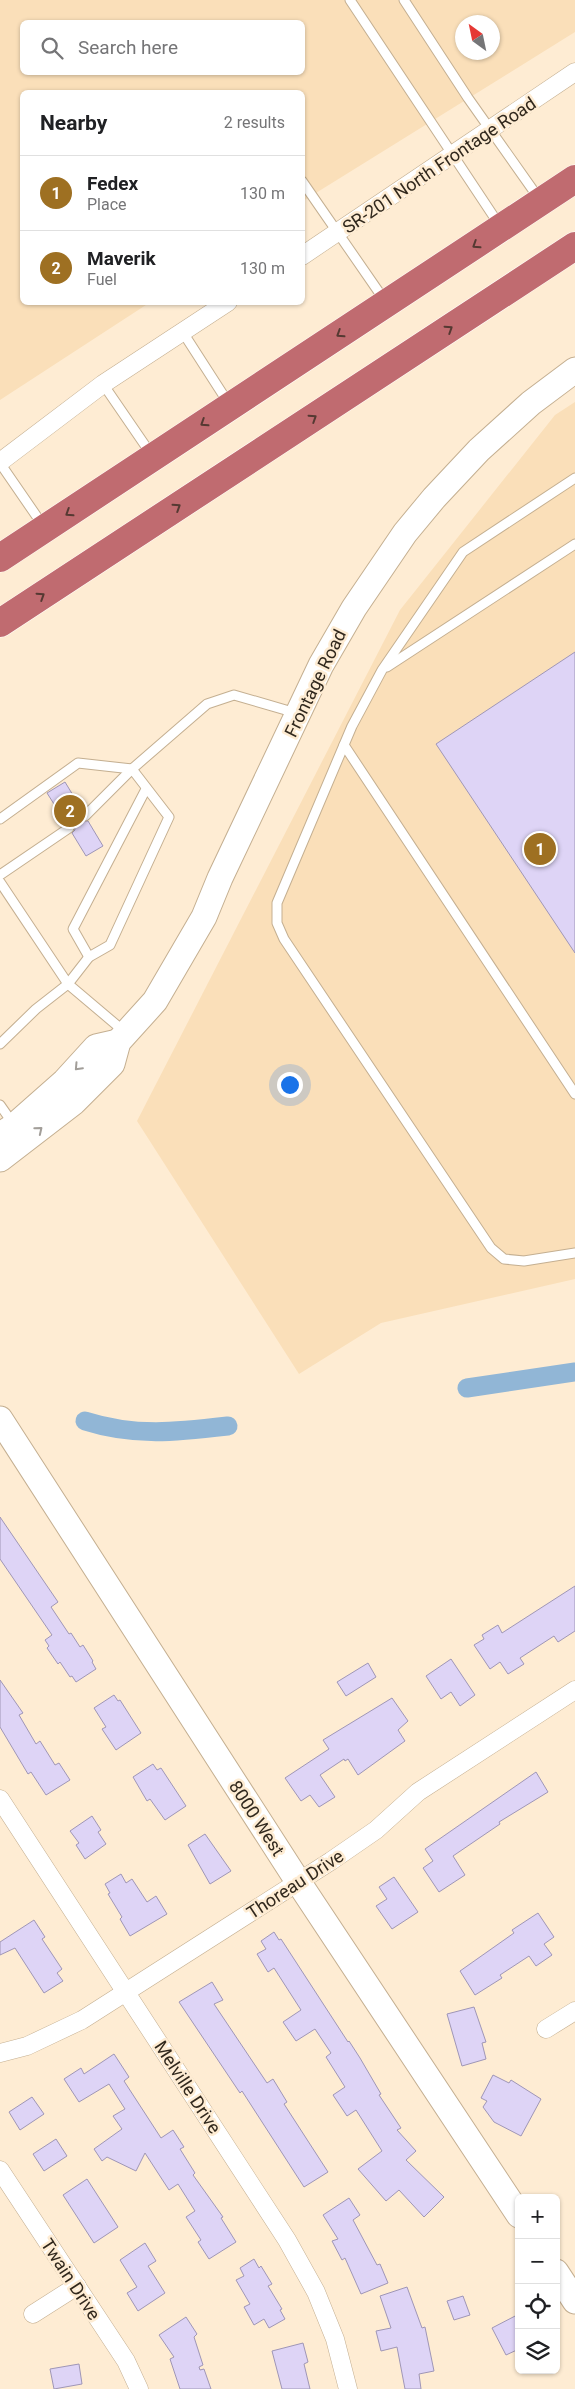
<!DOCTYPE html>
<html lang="en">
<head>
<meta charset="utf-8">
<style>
  body { margin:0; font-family:Roboto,sans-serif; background:#f2f2f2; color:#202124 }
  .controls { position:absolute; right:15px; bottom:15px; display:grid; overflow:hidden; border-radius:8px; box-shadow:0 1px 4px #0004 }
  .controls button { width:45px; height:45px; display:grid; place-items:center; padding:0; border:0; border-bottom:1px solid #e0e0e0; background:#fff; color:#202124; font:25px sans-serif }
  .compass { position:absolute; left:455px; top:15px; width:45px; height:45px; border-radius:50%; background:#fff; box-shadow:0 1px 4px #0004; rotate:327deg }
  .you { position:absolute; left:289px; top:1084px; width:18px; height:18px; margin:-12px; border:4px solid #fff; border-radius:50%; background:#1a73e8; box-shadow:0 0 0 8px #1a73e833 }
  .badge { display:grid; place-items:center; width:32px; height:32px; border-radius:50%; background:#9e7022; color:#fff; font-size:16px; font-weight:700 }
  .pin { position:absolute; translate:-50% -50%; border:2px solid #fff; box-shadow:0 1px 5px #0006 }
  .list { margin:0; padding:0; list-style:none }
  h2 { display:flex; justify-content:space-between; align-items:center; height:65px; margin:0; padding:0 20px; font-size:21px }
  h2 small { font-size:16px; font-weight:400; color:#757577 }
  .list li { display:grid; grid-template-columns:32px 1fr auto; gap:15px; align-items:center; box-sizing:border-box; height:75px; padding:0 20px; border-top:1px solid #e0e0e0 }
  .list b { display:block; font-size:19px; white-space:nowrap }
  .list p { margin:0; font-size:16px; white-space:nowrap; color:#757577 }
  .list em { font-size:16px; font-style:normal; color:#757577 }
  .icon { flex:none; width:28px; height:28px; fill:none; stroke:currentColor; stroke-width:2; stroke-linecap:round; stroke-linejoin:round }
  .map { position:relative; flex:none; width:575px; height:2389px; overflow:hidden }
  .search { position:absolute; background:#fff; box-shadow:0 1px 4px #0004; left:20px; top:20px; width:285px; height:55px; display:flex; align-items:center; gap:12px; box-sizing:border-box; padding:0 18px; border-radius:8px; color:#757577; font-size:19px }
  .panel { position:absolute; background:#fff; box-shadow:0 1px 4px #0004; left:20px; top:90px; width:285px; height:215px; border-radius:8px }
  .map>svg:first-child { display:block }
  .built { fill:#fadfb9; fill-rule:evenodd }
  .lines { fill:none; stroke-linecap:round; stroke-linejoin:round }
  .canal { stroke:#91b6d6; stroke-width:19 }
  .building { fill:#ded4f6; stroke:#9f96b6 }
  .lane-casing { stroke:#c4af91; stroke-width:11 }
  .street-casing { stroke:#c4af91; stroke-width:19 }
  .secondary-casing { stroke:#c4af91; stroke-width:27 }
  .highway-casing { stroke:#fff; stroke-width:29 }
  .lane { stroke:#fff; stroke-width:9 }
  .street { stroke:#fff; stroke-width:18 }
  .secondary { stroke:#fff; stroke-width:25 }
  .highway { stroke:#c06b70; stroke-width:28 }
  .oneway { stroke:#553932 }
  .oneway2 { stroke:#a29e99 }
  .labels { text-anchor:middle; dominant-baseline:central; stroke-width:5; stroke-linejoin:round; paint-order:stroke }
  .street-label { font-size:18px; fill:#31281d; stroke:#feecd3 }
</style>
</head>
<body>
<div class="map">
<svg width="575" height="2389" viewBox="0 0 575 2389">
  <rect width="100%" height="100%" fill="#feecd3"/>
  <g class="built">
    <path d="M0 0H575V32L303 201 302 92H22V302L149 303 0 400ZM22 22H302V72H22ZM462 22H492V52H462Z"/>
    <path d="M575 402V1279L381 1323 299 1374 137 1121 400 610 555 415Z"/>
  </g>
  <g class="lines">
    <g class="canal">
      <path d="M467 1388 575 1372"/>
      <path d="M85 1421C135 1437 177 1432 228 1426"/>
    </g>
  </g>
  <g class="building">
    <path d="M575 652V953L436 744Z"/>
    <path d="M65 782 82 810 79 815 80 820 88 821 103 846 86 856 72 833 75 830 74 825 71 822 66 823 47 793Z"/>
    <path d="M0 1517 58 1602 51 1607 69 1634 71 1633 80 1647 83 1645 93 1661 92 1662 96 1669 76 1682 72 1676 70 1677 60 1662 58 1664 47 1648 49 1646 45 1640 52 1635 0 1559Z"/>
    <path d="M575 1586V1631L558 1642 554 1636 520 1658 524 1664 508 1674 500 1662 490 1669 474 1645 484 1639 482 1635 498 1625 502 1633Z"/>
    <path d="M451 1659 475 1695 460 1706 451 1692 441 1699 426 1676Z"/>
    <path d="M368 1663 376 1677 346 1696 337 1682Z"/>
    <path d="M0 1680 23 1713 19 1715 36 1744 40 1741 55 1765 59 1763 70 1780 46 1795 31 1772 28 1774 0 1727Z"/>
    <path d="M114 1695 118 1701 120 1700 141 1733 116 1750 102 1729 106 1727 94 1708Z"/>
    <path d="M392 1698 408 1721 398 1730 405 1741 358 1775 348 1759 345 1761 344 1759 320 1775 335 1797 319 1807 310 1795 301 1801 285 1778 329 1749 323 1740Z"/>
    <path d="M153 1764 157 1770 161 1768 186 1806 165 1820 150 1799 147 1801 133 1777Z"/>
    <path d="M536 1772 548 1792 499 1822 500 1824 453 1856 465 1875 439 1892 423 1868 433 1861 425 1849Z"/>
    <path d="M92 1816 101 1830 98 1832 106 1844 85 1859 76 1845 79 1843 70 1831Z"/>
    <path d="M205 1834 231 1871 210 1884 188 1845Z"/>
    <path d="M121 1874 126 1883 132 1879 147 1902 156 1896 167 1914 130 1936 120 1919 122 1917 108 1894 110 1893 105 1884Z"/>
    <path d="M394 1877 418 1912 392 1929 376 1906 387 1899 379 1887Z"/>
    <path d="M538 1913 554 1937 544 1944 552 1955 536 1966 529 1956 500 1975 502 1978 475 1995 460 1971 514 1933 512 1930Z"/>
    <path d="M34 1920 45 1937 42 1939 62 1969 57 1973 63 1981 44 1993 15 1948 0 1955V1942Z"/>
    <path d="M274 1932 279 1940 281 1939 348 2042 349 2041 360 2058 381 2094 379 2095 401 2128 397 2130 416 2151 406 2160 444 2197 424 2217 399 2190 386 2201 358 2169 382 2151 356 2110 347 2116 333 2095 345 2087 326 2057 331 2053 315 2029 296 2041 283 2022 301 2010 274 1968 268 1972 257 1954 266 1949 261 1941Z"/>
    <path d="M212 1982 223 2000 214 2004 267 2083 273 2079 287 2102 284 2104 328 2172 304 2187 242 2091 240 2093 179 2002Z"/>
    <path d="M474 2007 486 2042 482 2043 486 2059 462 2066 447 2014Z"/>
    <path d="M114 2054 129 2077 124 2081 161 2138 173 2130 184 2147 180 2149 195 2173 193 2175 223 2217 221 2218 236 2242 209 2259 198 2242 201 2240 186 2217 195 2211 178 2184 169 2190 145 2153 136 2171 107 2157 102 2161 94 2149 122 2129 113 2116 125 2109 109 2084 79 2102 64 2079 81 2068 84 2074Z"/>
    <path d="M493 2075 509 2083 511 2080 541 2099 521 2136 494 2122 483 2107 487 2101 481 2098Z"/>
    <path d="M32 2097 44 2114 20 2130 9 2112Z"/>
    <path d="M56 2139 67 2156 44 2171 33 2154Z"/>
    <path d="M87 2179 118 2227 94 2243 63 2195Z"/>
    <path d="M349 2198 360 2215 353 2220 377 2265 380 2264 388 2283 361 2294 345 2258 342 2260 332 2241 338 2239 323 2215Z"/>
    <path d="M145 2243 156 2261 148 2266 165 2293 138 2311 127 2293 137 2287 120 2260Z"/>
    <path d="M254 2259 259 2268 261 2266 272 2284 268 2286 282 2309 280 2310 285 2319 269 2328 264 2319 254 2325 244 2307 250 2304 236 2280 244 2276 240 2268Z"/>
    <path d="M407 2287 422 2328 425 2327 434 2371 419 2374 421 2389H405L397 2347 381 2351 376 2331 391 2328 380 2296Z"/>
    <path d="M463 2296 470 2315 454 2320 447 2301Z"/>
    <path d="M519 2314V2349L506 2355 492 2328Z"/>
    <path d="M186 2317 197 2334 194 2337 203 2365 199 2367 200 2370 204 2369 211 2389H180L170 2359 174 2357 159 2335Z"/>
    <path d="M303 2343 308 2362 304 2364 310 2389H282L272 2351Z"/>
    <path d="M79 2364 82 2384 54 2389 50 2369Z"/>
  </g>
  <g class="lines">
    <g class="lane-casing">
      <g id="lane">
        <path d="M350 0 500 226"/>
        <path d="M404 0 468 98 540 200"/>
        <path d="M302 181 385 301"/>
        <path d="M182 331 229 404"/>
        <path d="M103 384 151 454"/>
        <path d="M0 463 44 527"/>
        <path d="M575 478 463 552 382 670 352 726 277 903V923L284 939 491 1248 504 1259 524 1261 575 1253"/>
        <path d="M387 667 575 544"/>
        <path d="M344 745 575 1094"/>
        <path d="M85 816 132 769 207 704 234 695 296 713"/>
        <path d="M0 819 78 763 132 769"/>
        <path d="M0 875 69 828"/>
        <path d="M0 882 68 984 126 1033"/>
        <path d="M89 957 73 929 146 789"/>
        <path d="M0 1044 36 1009 68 984 89 957 110 945 169 817 132 769"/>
        <path d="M0 1105 14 1125"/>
      </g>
    </g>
    <g class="street-casing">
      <g id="street">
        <path d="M302 256 575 72"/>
        <path d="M0 462 103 384 228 302"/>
        <path d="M0 1799 287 2240 316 2292 335 2339 348 2389"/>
        <path d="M546 2029 575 2011"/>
        <path d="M0 2053 27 2046 82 2020 331 1861 376 1830 418 1792 575 1690"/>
        <path d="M0 2170 126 2361 139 2389"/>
        <path d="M33 2314 77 2286"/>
      </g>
    </g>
    <g class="secondary-casing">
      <g id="secondary">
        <path d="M0 1135 14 1126 65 1081 96 1047 118 1042"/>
        <path d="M0 1159 74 1102 112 1064 118 1042 155 1001 204 917 220 878 321 665 354 608 405 533 434 498 479 450 531 403 575 370"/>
        <path d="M0 1419 299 1883 519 2215"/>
        <path d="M556 2272 575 2301"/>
      </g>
    </g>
    <g class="highway-casing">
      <g id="highway">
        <path d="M0 558 575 179"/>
        <path d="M0 623 575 246"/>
      </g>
    </g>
    <use href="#lane" class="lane"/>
    <use href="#street" class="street"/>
    <use href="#secondary" class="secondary"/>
    <use href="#highway" class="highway"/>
  </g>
  <defs><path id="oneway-chevron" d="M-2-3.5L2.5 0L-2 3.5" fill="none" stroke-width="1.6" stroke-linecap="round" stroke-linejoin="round" transform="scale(1.25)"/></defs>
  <g class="oneway">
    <use href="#oneway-chevron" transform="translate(476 245) rotate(147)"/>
    <use href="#oneway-chevron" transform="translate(449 329) rotate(-33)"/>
    <use href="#oneway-chevron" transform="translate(340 334) rotate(147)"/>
    <use href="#oneway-chevron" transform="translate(313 418) rotate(-33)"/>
    <use href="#oneway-chevron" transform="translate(204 423) rotate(147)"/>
    <use href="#oneway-chevron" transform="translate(177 507) rotate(-33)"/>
    <use href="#oneway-chevron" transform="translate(69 513) rotate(147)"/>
    <use href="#oneway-chevron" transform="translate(41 596) rotate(-33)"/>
  </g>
  <g class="oneway2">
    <use href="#oneway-chevron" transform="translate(78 1067) rotate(133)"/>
    <use href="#oneway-chevron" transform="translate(39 1130) rotate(-39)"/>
  </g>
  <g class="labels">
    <g class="street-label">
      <text transform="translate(439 165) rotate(-34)">SR-201 North Frontage Road</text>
      <text transform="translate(315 683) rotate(-64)">Frontage Road</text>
      <text transform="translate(257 1818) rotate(57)">8000 West</text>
      <text transform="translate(295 1884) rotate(-33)">Thoreau Drive</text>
      <text transform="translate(188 2087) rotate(57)">Melville Drive</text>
      <text transform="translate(71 2279) rotate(57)">Twain Drive</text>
    </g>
  </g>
</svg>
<div class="controls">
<button>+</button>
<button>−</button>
<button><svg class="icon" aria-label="locate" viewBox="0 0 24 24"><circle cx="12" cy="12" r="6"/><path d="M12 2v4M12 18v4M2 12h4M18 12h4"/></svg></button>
<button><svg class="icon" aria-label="layers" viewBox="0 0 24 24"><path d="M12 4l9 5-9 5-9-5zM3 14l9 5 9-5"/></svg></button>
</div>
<svg class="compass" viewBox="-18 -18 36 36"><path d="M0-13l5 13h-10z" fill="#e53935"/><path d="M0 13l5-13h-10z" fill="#757577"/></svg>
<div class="you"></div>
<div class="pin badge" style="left:540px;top:849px">1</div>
<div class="pin badge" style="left:70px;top:811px">2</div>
<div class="search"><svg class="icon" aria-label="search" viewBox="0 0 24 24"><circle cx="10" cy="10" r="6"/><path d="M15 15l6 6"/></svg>Search here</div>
<section class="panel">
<h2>Nearby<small>2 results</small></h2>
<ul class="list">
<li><span class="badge">1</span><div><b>Fedex</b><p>Place</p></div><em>130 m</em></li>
<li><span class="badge">2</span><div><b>Maverik</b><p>Fuel</p></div><em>130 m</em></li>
</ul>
</section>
</div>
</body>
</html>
